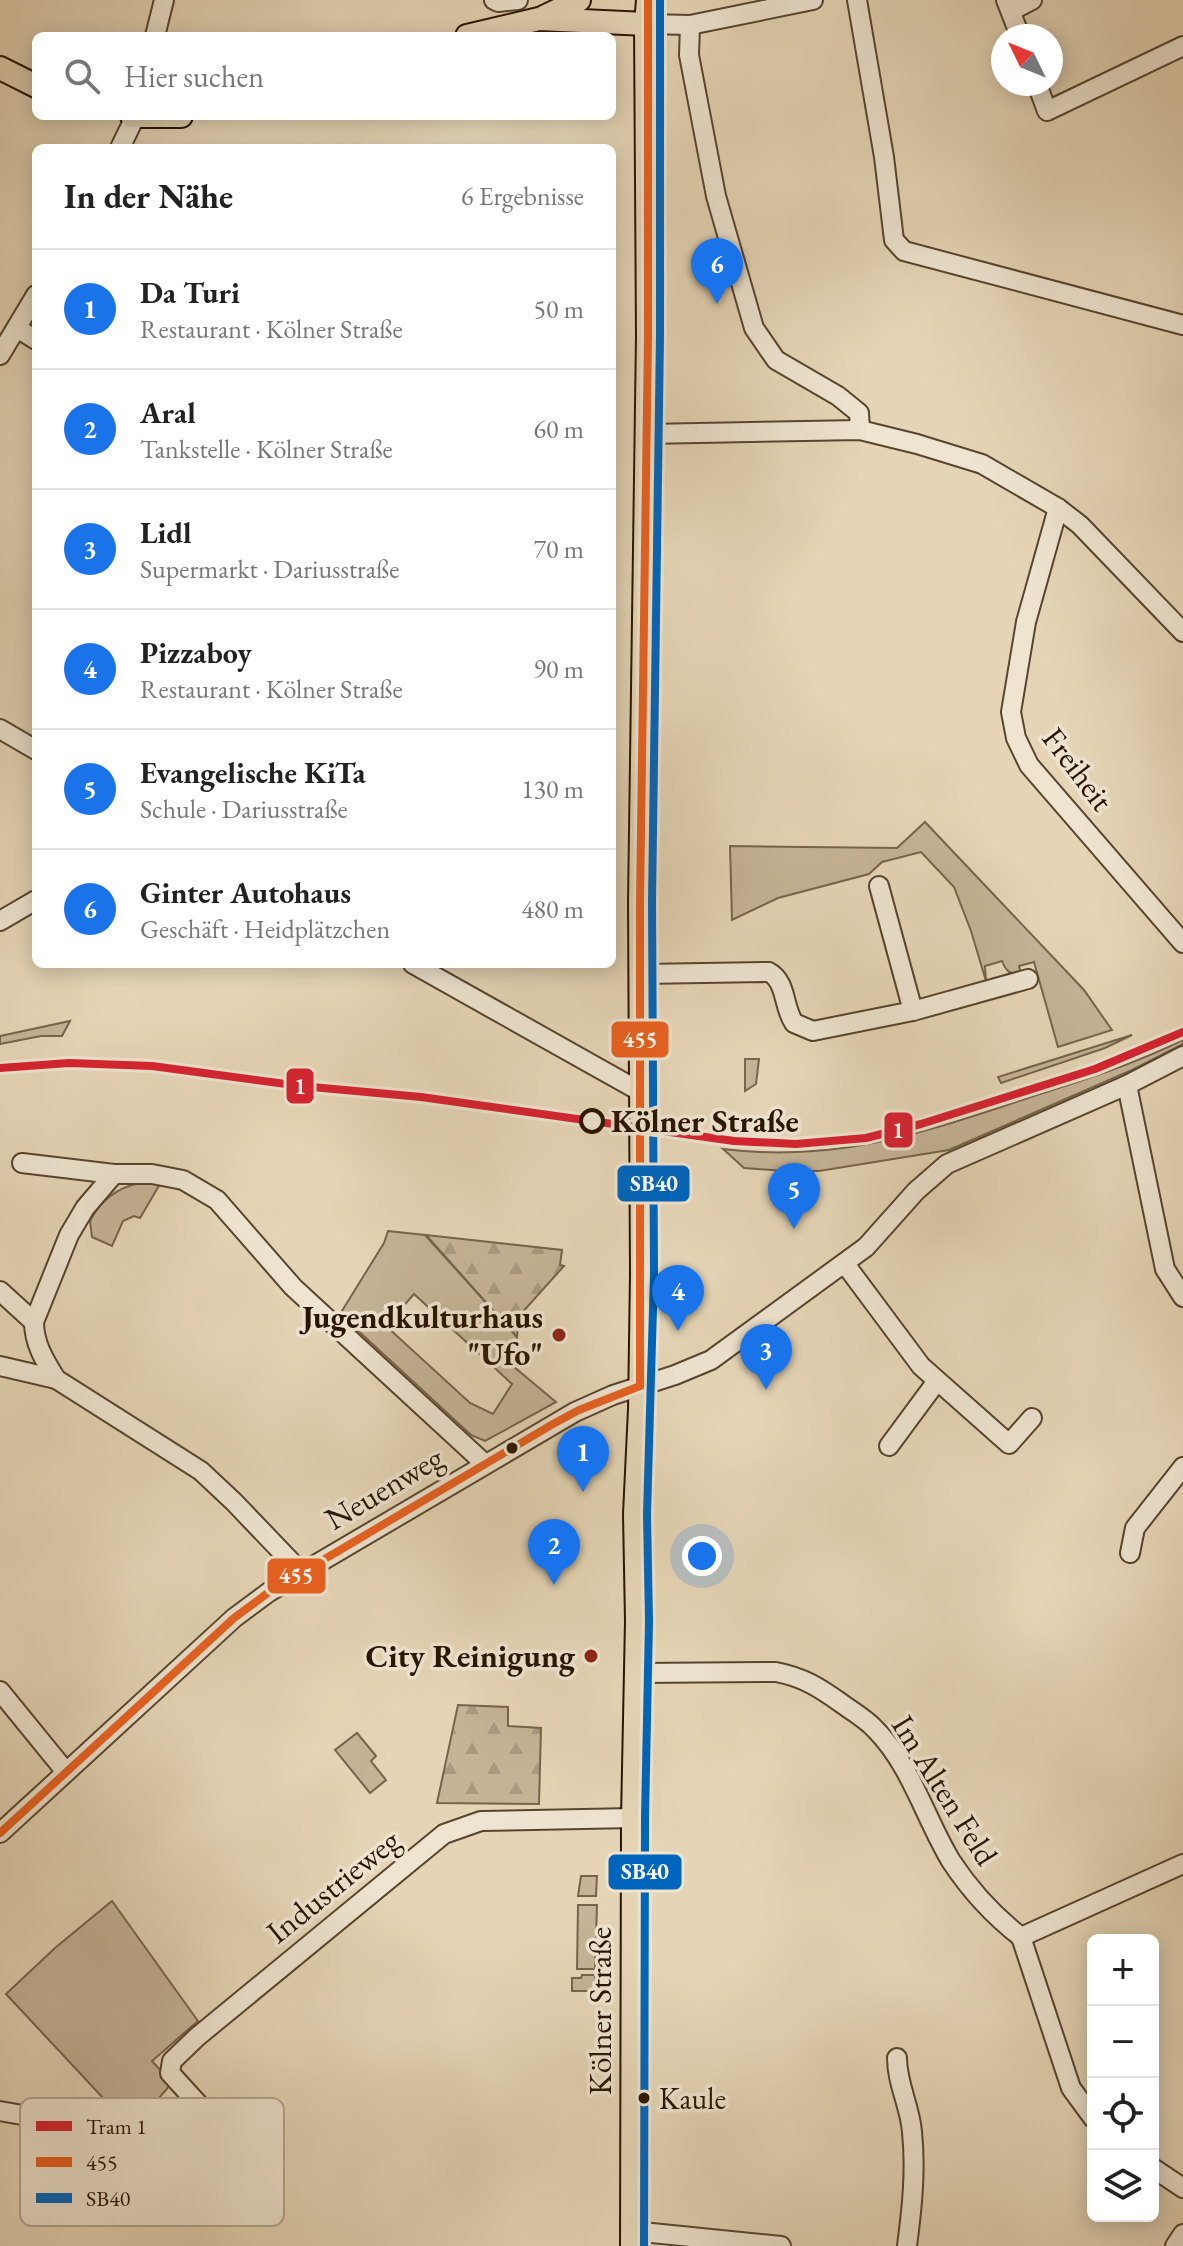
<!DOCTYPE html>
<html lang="de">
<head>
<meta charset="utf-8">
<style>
  body { margin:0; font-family:"EB Garamond",serif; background:#f6f6f6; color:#222 }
  .controls { position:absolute; right:24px; bottom:24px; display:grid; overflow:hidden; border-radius:12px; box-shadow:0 4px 20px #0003 }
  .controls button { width:72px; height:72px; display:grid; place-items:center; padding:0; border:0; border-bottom:2px solid #e0e0e0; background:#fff; color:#222; font:40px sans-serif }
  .compass { position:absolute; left:991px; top:24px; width:72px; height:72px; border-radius:50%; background:#fff; box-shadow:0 4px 20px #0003; rotate:313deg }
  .you { position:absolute; left:702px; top:1556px; width:28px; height:28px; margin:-20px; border:6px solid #fff; border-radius:50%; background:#1a73e8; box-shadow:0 0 0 12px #1a73e833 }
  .badge { display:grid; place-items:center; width:52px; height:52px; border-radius:50%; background:#1a73e8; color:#fff; font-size:26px; font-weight:700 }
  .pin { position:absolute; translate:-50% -66px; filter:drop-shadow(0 2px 4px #0008) }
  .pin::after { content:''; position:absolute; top:42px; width:28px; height:24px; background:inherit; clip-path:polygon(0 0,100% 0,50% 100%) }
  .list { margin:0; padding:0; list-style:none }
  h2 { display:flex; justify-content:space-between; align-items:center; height:104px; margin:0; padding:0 32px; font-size:34px }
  h2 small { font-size:26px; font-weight:400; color:#767676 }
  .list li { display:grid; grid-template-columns:52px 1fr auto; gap:24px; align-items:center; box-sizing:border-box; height:120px; padding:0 32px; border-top:2px solid #e0e0e0 }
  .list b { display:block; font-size:30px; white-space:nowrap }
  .list p { margin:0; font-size:26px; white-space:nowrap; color:#767676 }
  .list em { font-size:26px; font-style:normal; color:#767676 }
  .icon { flex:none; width:44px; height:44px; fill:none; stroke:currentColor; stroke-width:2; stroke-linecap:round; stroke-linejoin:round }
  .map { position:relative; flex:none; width:1183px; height:2246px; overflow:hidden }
  .search { position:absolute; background:#fff; box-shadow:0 4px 20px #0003; left:32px; top:32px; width:584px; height:88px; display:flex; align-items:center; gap:20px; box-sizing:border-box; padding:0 28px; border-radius:12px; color:#767676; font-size:30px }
  .panel { position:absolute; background:#fff; box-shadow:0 4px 20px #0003; left:32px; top:144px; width:584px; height:824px; border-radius:12px }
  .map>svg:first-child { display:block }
  .green { fill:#c5b497; stroke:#76644c; stroke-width:2; fill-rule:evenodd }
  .forest { fill:url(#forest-firs); stroke:#76644c; stroke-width:2 }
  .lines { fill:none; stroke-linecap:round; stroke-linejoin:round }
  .minor-casing { stroke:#57452e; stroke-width:22 }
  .major-casing { stroke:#281501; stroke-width:26 }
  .minor { stroke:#eee4d0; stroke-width:18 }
  .major { stroke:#e5d5b6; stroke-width:22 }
  .bus-1-casing { stroke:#eee4d0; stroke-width:14 }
  .bus-2-casing { stroke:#eee4d0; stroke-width:14 }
  .bus-1 { stroke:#e86120; stroke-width:8 }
  .bus-2 { stroke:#0065bd; stroke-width:8 }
  .tram-1-casing { stroke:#eee4d0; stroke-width:14 }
  .tram-1 { stroke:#d52330; stroke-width:8 }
  .stop-dot { fill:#eee4d0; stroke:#281501; stroke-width:4 }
  .poi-dot { fill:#8f2418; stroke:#eee4d0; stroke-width:3 }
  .bus-dot { fill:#281501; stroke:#eee4d0; stroke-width:3 }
  .labels { text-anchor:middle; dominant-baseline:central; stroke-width:7; stroke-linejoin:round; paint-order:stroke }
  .bus-label { font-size:30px; fill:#281501; stroke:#eee4d0; text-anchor:start }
  .street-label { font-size:32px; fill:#281501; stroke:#eee4d0 }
  .stop-label { font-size:32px; font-weight:bold; fill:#281501; stroke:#eee4d0; text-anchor:start }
  .poi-label { font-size:32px; font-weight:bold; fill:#281501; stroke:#eee4d0; text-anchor:end }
  .key { fill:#eee4d0; stroke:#b3a692; stroke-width:2 }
  .key-label { font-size:22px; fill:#281501 }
  .line-badge { stroke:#eee4d0; stroke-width:3 }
  .badge-label { font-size:22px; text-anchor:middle; font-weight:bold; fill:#fff }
</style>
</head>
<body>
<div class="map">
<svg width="1183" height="2246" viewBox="0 0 1183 2246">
  <defs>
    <pattern id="forest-firs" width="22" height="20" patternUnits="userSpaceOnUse" patternTransform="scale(2)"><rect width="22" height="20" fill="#c5b497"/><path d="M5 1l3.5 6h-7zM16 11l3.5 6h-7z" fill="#a99a80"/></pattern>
  </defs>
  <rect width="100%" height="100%" fill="#e5d5b6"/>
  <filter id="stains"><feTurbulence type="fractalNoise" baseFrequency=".0025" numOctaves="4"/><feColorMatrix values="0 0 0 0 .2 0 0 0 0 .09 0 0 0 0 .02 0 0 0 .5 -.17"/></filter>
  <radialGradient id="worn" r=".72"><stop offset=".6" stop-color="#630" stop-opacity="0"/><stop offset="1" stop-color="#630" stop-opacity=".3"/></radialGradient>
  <g class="green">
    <path d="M925 822 1084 990 1112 1030 1058 1047 1034 962 1019 966 1021 974C1010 975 1006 971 1002 961L985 966 986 981 971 931 954 887 921 852 882 862 869 874 778 898 732 920 730 846 897 848Z"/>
    <path d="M70 1021 62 1036H41L0 1044V1036Z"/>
    <path d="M1132 1035 1105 1048 1001 1083 998 1077Z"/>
    <path d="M1183 1040V1044L1132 1070 949 1150 819 1171H784L744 1168 723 1149C836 1163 923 1133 1028 1098 1081 1081 1133 1065 1183 1040Z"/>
    <path d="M745 1059H759L756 1084 745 1091Z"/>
    <path d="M140 1183 160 1184 140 1218 134 1216 123 1221 112 1246 92 1237 90 1221C100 1201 118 1187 140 1183Z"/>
    <path d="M388 1231 425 1235 517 1337 513 1366 556 1402 485 1441 471 1435 340 1314 384 1243ZM414 1294 512 1384 493 1414 470 1403 386 1326Z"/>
    <path d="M357 1733 376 1756 371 1761 386 1780 370 1793 335 1750Z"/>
    <path d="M581 1876H597L596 1896H578Z"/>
    <path d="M112 1901 198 2021 152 2061 172 2083 132 2129 6 1994 55 1948Z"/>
    <path d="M578 1905H597L595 1969H577Z"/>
    <path d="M582 1975H595V1991H572V1978H581Z"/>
  </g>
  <g class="forest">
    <path d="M426 1235 562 1250 560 1265 564 1266 519 1316 517 1337Z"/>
    <path d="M458 1705 508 1707V1726L541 1728 539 1804 437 1803Z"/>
  </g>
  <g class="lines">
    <g class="minor-casing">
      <g id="minor">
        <path d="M494 0 498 2 518 0"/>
        <path d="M857 0 884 157 894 240 904 251 1183 325"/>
        <path d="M1006 0 1020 36"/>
        <path d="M1011 11 1032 0"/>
        <path d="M646 24 690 25 813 0"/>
        <path d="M690 25 689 55 716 196 754 328 776 360 838 396 859 413 860 430"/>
        <path d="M155 36 164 0"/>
        <path d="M1037 84 1047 111 1183 46"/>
        <path d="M120 148 135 117"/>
        <path d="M17 328 36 340"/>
        <path d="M0 355 36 295"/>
        <path d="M646 434 860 430 917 444 982 464 1058 508 1080 525 1183 632"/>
        <path d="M1058 508 1026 622 1011 712 1016 738 1029 765 1183 943"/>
        <path d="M0 729 36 750"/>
        <path d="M0 921 36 900"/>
        <path d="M413 964 641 1092"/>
        <path d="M642 974 769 972C787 982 783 1007 794 1023L813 1031 913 1011 879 886"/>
        <path d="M913 1011 1028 979"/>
        <path d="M1127 1085 1165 1269 1183 1297"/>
        <path d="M22 1163 114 1174H152L183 1180 217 1200 293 1287 484 1463"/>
        <path d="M114 1174 85 1208 69 1235 34 1322C34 1344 45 1361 56 1379L201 1471 234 1502 301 1572"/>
        <path d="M845 1264 921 1366 1009 1444 1032 1418"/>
        <path d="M0 1291 34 1322"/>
        <path d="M0 1366 56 1379"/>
        <path d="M889 1446 937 1381"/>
        <path d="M1130 1553 1135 1528 1183 1467"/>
        <path d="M637 1673 776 1672C803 1677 820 1688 841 1703 852 1711 866 1719 875 1729 911 1765 925 1818 951 1861 970 1890 994 1916 1021 1937L1183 1864"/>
        <path d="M0 1691 66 1772"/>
        <path d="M0 1833 234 1618 269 1592 575 1412 613 1395 675 1375 711 1360 866 1247 916 1191 947 1164 1127 1085 1183 1056"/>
        <path d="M1021 1937 1071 2088 1093 2118"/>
        <path d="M897 2058C897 2084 910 2106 912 2132 916 2170 912 2208 907 2246"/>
        <path d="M0 2111 74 2124 96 2118"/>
        <path d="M212 2119 170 2073 172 2061 197 2037 444 1834 481 1821 633 1818"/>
        <path d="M1153 2168 1183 2188"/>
        <path d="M632 2231 781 2246"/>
        <path d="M1175 2246 1183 2234"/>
      </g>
    </g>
    <g class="major-casing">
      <g id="major">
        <path d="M544 17 579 0"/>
        <path d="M467 36 539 19 646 24"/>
        <path d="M0 68 36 86"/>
        <path d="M132 116H181"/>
        <path d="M632 2246 633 1818 637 1621 635 1514 640 1409 642 1274 640 902 648 336 646 24 648 0"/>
      </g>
    </g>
    <use href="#minor" class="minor"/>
    <use href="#major" class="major"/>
    <g class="bus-1-casing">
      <g id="bus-1">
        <path d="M640 1386V902L648 336V0"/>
        <path d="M0 1833 234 1618 269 1592 553 1424 579 1410 640 1386"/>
      </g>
    </g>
    <g class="bus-2-casing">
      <path id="bus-2" d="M644 2246 645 1818 649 1621 647 1514 654 1274 652 902 660 336V1"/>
    </g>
    <use href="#bus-1" class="bus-1"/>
    <use href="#bus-2" class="bus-2"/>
    <g class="tram-1-casing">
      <path id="tram-1" d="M0 1068 69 1063 152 1066 301 1086 421 1097 734 1141 796 1144 866 1138 921 1124 1095 1069 1183 1032"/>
    </g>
    <use href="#tram-1" class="tram-1"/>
  </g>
  <circle class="stop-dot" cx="592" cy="1121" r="11"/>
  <g class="poi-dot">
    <circle cx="559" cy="1335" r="8"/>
    <circle cx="591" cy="1656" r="8"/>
  </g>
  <g class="bus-dot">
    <circle cx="512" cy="1448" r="7"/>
    <circle cx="644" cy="2098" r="7"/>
  </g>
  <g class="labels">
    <g class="bus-label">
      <text x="659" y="2098">Kaule</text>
    </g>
    <g class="street-label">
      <text transform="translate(1078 769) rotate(53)">Freiheit</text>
      <text transform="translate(384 1488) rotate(-31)">Neuenweg</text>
      <text transform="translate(945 1790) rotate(58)">Im Alten Feld</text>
      <text transform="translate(333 1886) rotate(-39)">Industrieweg</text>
      <text transform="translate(600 2011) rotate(-90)">Kölner Straße</text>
    </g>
    <g class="stop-label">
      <text x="611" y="1121">Kölner Straße</text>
    </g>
    <g class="poi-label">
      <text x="543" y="1317">Jugendkulturhaus<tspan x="543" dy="37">"Ufo"</tspan></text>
      <text x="575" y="1656">City Reinigung</text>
    </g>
  </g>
  <rect x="20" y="2098" width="264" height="128" rx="12" class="key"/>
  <rect x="36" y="2121" width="36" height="10" fill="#d52330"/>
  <rect x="36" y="2157" width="36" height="10" fill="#e86120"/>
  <rect x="36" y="2193" width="36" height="10" fill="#0065bd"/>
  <g class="key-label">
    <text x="86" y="2134">Tram 1</text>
    <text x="86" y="2170">455</text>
    <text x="86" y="2206">SB40</text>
  </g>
  <g class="line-badge">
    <rect x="610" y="1020" width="60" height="39" rx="8" fill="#e86120"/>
    <rect x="285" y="1067" width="30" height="38" rx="8" fill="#d52330"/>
    <rect x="883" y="1111" width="31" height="38" rx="8" fill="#d52330"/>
    <rect x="616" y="1164" width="75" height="39" rx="8" fill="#0065bd"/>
    <rect x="266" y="1557" width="61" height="38" rx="8" fill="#e86120"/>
    <rect x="607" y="1853" width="76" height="38" rx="8" fill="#0065bd"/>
  </g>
  <g class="badge-label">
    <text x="640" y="1047">455</text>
    <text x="300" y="1094">1</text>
    <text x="898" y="1138">1</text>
    <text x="654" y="1191">SB40</text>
    <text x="296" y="1583">455</text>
    <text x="645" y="1879">SB40</text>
  </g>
  <rect width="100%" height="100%" filter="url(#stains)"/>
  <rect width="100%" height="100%" fill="url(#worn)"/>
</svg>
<div class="controls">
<button>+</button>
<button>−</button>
<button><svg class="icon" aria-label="locate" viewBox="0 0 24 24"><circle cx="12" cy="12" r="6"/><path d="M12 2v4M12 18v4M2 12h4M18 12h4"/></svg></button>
<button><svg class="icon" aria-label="layers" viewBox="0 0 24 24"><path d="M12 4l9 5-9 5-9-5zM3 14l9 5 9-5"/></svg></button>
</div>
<svg class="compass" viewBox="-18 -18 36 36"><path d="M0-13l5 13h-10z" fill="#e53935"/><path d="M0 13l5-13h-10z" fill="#767676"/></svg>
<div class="you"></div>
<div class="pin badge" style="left:583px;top:1492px">1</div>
<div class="pin badge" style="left:554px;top:1585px">2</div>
<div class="pin badge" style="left:766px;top:1390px">3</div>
<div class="pin badge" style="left:678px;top:1331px">4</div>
<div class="pin badge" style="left:794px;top:1229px">5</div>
<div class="pin badge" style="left:717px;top:304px">6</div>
<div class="search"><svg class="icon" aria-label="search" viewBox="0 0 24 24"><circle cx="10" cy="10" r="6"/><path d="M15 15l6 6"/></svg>Hier suchen</div>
<section class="panel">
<h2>In der Nähe<small>6 Ergebnisse</small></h2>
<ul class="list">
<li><span class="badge">1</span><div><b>Da Turi</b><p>Restaurant · Kölner Straße</p></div><em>50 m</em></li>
<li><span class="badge">2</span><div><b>Aral</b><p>Tankstelle · Kölner Straße</p></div><em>60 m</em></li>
<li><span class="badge">3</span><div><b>Lidl</b><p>Supermarkt · Dariusstraße</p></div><em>70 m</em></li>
<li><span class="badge">4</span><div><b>Pizzaboy</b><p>Restaurant · Kölner Straße</p></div><em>90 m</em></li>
<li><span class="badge">5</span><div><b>Evangelische KiTa</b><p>Schule · Dariusstraße</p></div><em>130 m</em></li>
<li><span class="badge">6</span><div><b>Ginter Autohaus</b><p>Geschäft · Heidplätzchen</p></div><em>480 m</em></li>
</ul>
</section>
</div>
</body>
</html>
